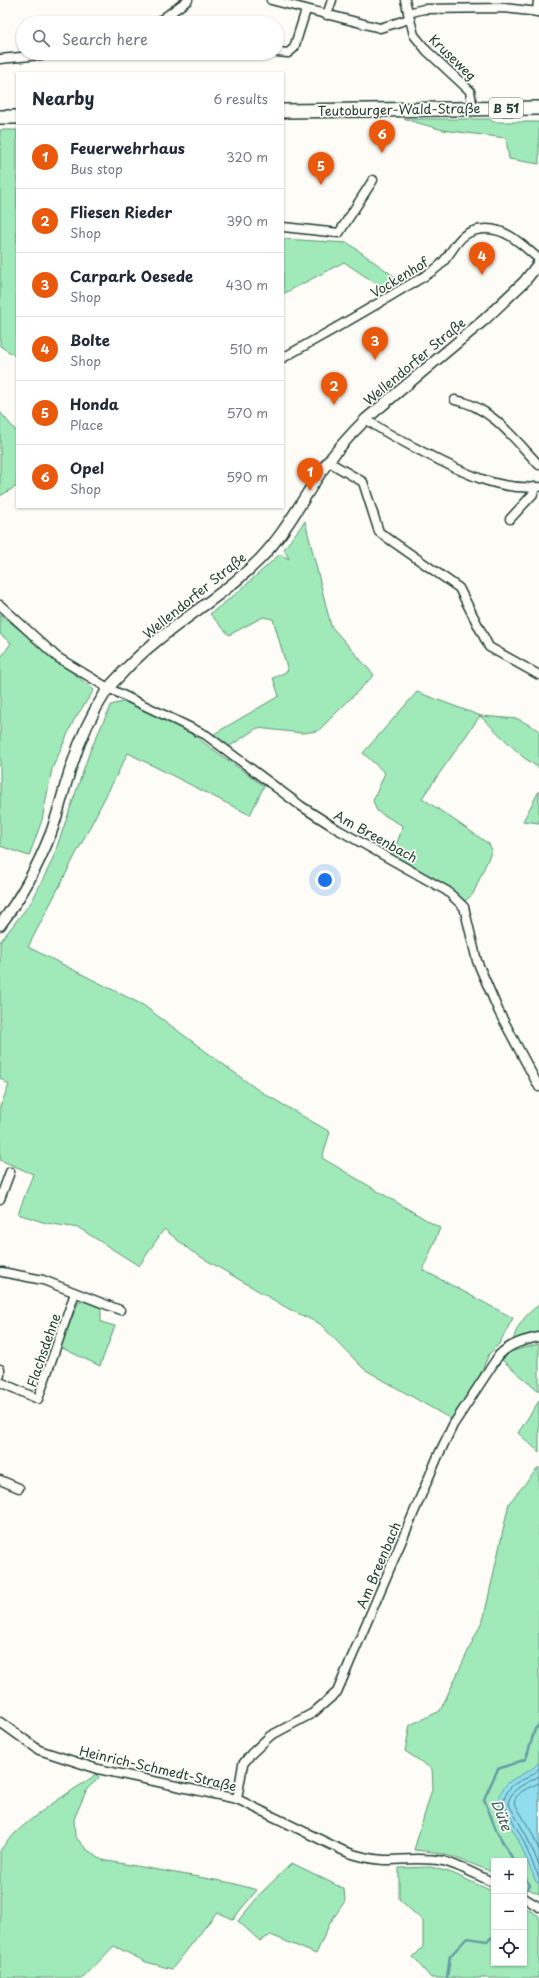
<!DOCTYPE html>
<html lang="en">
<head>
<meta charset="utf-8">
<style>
  body { margin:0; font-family:"Playpen Sans",sans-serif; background:#f2f2f3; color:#1f2937 }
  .controls { position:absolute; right:12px; bottom:12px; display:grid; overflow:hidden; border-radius:0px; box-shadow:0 1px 3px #0004 }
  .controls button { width:36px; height:36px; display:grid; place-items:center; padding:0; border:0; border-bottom:1px solid #e0e1e3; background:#fff; color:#1f2937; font:20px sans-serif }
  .you { position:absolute; left:325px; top:880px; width:14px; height:14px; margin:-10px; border:3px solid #fff; border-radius:50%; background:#1a73e8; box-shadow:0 0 0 6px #1a73e833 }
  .badge { display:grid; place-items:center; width:26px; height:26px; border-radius:50%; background:#ea580c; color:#fff; font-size:13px; font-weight:700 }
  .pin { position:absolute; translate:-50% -33px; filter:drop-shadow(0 1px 2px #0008) }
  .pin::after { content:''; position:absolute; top:21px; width:14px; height:12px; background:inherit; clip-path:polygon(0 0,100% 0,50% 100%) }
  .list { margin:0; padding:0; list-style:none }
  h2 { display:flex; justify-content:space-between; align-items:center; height:52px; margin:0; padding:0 16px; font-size:17px }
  h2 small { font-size:13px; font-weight:400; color:#747a83 }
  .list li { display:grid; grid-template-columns:26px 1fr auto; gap:12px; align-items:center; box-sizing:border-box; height:64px; padding:0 16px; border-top:1px solid #e0e1e3 }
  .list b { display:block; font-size:15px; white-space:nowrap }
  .list p { margin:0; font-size:13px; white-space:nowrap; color:#747a83 }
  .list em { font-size:13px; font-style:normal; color:#747a83 }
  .icon { flex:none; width:22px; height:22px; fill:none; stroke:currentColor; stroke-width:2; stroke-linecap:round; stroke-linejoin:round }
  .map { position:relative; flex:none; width:539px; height:1978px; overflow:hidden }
  .search { position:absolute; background:#fff; box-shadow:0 1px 3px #0004; left:16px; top:16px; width:268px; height:44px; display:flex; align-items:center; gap:10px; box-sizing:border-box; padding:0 14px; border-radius:22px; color:#747a83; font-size:15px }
  .panel { position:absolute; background:#fff; box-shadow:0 1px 3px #0004; left:16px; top:72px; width:268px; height:436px; border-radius:0px }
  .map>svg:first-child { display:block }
  .green { fill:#a0eab9; stroke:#609476 }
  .water { fill:#90ddf0; stroke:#639da5 }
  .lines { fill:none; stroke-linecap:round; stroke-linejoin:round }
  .shore { stroke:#4c7d7f; stroke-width:1 }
  .stream { stroke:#639da5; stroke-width:2.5 }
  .minor-casing { stroke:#1f3d34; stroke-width:11 }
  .tertiary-casing { stroke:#1f3d34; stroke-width:13 }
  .primary-casing { stroke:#1f3d34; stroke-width:16 }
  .minor { stroke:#fdfcf7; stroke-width:8 }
  .tertiary { stroke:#fdfcf7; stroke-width:10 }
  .primary { stroke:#fdfcf7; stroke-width:13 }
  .labels { text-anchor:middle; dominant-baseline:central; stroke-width:3.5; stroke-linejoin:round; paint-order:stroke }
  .shield { fill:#fdfcf7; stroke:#62766e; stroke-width:1 }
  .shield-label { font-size:12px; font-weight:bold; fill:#1f3d34 }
  .street-label { font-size:13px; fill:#1f3d34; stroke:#fdfcf7 }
  .water-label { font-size:14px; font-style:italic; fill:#365d5a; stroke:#fdfcf7 }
</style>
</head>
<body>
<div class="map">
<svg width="539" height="1978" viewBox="0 0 539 1978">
  <rect width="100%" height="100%" fill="#fdfcf7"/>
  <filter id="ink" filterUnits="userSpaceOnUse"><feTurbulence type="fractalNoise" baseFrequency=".025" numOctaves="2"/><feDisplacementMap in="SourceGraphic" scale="8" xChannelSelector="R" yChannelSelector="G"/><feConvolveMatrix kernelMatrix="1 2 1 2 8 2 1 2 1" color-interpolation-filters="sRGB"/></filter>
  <g filter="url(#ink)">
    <g class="green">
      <path d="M404 119H490L493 122H539V164L509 159 506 138 443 130Z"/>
      <path d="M0 130H17V357L0 346Z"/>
      <path d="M283 239 348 243 402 282 387 291 344 262 283 294Z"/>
      <path d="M0 412 17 432V486L0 496Z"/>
      <path d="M305 521 331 626 374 675 318 731 302 733 257 728 227 748 214 734 279 696 273 678 288 671 273 619 263 617 229 635 210 614 237 593 280 554 289 559 284 549Z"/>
      <path d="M0 614 94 690 74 720 52 769 42 820 29 856 0 846V659L11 643 0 634Z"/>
      <path d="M417 692 481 716 518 719 539 730V768L523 757 480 716 422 798 489 844 492 850 473 894 465 901 392 857 403 826 377 811 373 801 385 773 363 753Z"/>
      <path d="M127 701 182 727 264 786 250 815 128 753 28 947 143 1005 258 1090 330 1132 322 1158 440 1228 423 1270 513 1318 499 1344 489 1354 478 1380 451 1419 364 1369 320 1324 289 1309 191 1251 164 1229 139 1266 79 1228 46 1223 18 1214 33 1174 0 1160V1107L9 1085 0 1078V942L32 901 52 861 90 751 111 705Z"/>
      <path d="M539 791V823L523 821Z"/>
      <path d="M83 1301 101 1308V1322L115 1326 100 1366 60 1347 78 1303Z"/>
      <path d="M539 1305V1332L513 1341C516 1326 527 1313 539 1305Z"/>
      <path d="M539 1344V1391L502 1360 509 1352Z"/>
      <path d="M539 1401V1452L518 1433Z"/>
      <path d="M539 1467V1894L524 1887V1861H494V1873C465 1861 446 1852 414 1850L433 1786 432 1769 405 1751 410 1725 440 1711 484 1617 509 1503Z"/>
      <path d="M97 1774 99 1778 87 1789 74 1819 75 1836 86 1849 102 1860 232 1883 257 1890 233 1919 217 1912 172 1969 146 1962 114 1946 83 1978H0V1851C18 1823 69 1793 97 1774Z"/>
      <path d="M292 1863 344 1889 345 1901 330 1923 316 1954 271 1935 260 1941 238 1921 262 1892Z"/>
      <path d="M431 1867 452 1873 494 1892V1963H524V1907L539 1916V1978H431L413 1957 423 1947V1921L399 1899V1868Z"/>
    </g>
    <path class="water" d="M539 1762V1883L536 1882 518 1839 498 1804C499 1799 500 1793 503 1789 513 1774 528 1776 539 1762Z"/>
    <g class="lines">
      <g class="shore">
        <path d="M539 1768C527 1785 510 1775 503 1803L522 1838 539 1878"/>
        <path d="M539 1776C526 1785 512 1786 508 1803L526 1835 539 1865"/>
        <path d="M539 1783C529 1788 517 1791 514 1802L532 1833 539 1850"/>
      </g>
      <g class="stream">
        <path d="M514 1861 497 1832 484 1799 498 1769 526 1759 535 1729 539 1725"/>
        <path d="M524 1877 530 1885 524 1894"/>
        <path d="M447 1978 450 1956 467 1938 487 1941 494 1936"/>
      </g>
      <g class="minor-casing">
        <g id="minor">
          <path d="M271 0 380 28 409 19"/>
          <path d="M405 0 414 35 427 51 470 91 473 109"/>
          <path d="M537 12 538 0"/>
          <path d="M408 13 424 9 504 8 539 12"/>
          <path d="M327 15 332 0"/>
          <path d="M157 23 188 0"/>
          <path d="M277 52 288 53 294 48 306 10"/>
          <path d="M0 59 61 53"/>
          <path d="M283 227 339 233 373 180"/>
          <path d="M283 358C323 335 363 313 402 289 414 282 429 275 439 266 456 251 456 229 487 229 508 229 523 246 539 259"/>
          <path d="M455 400C491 406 515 440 539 465"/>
          <path d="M366 419C383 432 402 441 421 451 458 470 496 491 539 487"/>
          <path d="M329 462 363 482 379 532 459 588 489 647 539 675"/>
          <path d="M510 519 533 494 535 487"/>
          <path d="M0 605 57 657 108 688 206 735 301 806 337 829 447 891 464 907 477 961 499 1012 539 1087"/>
          <path d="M0 1199 10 1172"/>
          <path d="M2 1272 43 1280 120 1310"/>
          <path d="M0 1369V1375"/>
          <path d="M0 1382 38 1399 75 1293"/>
          <path d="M0 1480 19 1488"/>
          <path d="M0 1722 39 1750 98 1769 237 1799 344 1851C357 1856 370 1859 384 1860 403 1860 424 1857 443 1861 461 1866 477 1875 494 1883"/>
          <path d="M237 1799 243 1764 251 1754 270 1736 313 1713 337 1692 438 1456 453 1425 499 1355C510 1344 524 1340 539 1337"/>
          <path d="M524 1898 539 1907"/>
        </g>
      </g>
      <g class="tertiary-casing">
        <path id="tertiary" d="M0 925C22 896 38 866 51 833 59 811 64 787 72 765 80 739 92 713 107 690 112 683 119 677 124 671 164 628 218 601 260 559 288 530 305 494 328 462 340 446 353 432 366 419L484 320 524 282 539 263"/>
      </g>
      <g class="primary-casing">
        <g id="primary">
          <path d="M283 111 539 108"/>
          <path d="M0 117H17"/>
        </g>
      </g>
      <use href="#minor" class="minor"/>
      <use href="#tertiary" class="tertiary"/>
      <use href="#primary" class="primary"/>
    </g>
  </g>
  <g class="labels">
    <rect class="shield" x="489" y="98" width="34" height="20" rx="3"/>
    <g class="shield-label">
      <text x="506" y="108">B 51</text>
    </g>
    <g class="street-label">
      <text transform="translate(453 57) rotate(44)">Kruseweg</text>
      <text transform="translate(399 109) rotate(-1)">Teutoburger-Wald-Straße</text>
      <text transform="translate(399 277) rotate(-31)">Vockenhof</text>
      <text transform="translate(414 361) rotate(-40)">Wellendorfer Straße</text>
      <text transform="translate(194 595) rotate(-39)">Wellendorfer Straße</text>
      <text transform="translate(376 836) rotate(29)">Am Breenbach</text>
      <text transform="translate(43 1350) rotate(-71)">Flachsdehne</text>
      <text transform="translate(378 1565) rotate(-67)">Am Breenbach</text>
      <text transform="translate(158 1768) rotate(13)">Heinrich-Schmedt-Straße</text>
    </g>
    <g class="water-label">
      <text transform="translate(502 1815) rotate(69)">Düte</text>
    </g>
  </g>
</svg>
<div class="controls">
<button>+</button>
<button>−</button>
<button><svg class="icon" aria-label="locate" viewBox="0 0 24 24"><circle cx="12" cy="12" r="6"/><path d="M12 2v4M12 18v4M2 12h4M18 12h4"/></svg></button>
</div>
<div class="you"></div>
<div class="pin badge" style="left:310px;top:491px">1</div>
<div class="pin badge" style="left:334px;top:405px">2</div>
<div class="pin badge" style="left:375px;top:360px">3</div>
<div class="pin badge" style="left:482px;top:275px">4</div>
<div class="pin badge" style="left:321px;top:185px">5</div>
<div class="pin badge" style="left:382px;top:153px">6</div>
<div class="search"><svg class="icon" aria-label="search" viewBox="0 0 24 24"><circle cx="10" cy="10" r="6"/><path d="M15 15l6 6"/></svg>Search here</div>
<section class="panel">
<h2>Nearby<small>6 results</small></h2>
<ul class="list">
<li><span class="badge">1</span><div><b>Feuerwehrhaus</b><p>Bus stop</p></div><em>320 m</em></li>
<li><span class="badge">2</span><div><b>Fliesen Rieder</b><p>Shop</p></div><em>390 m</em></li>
<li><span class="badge">3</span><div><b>Carpark Oesede</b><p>Shop</p></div><em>430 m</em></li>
<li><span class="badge">4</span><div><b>Bolte</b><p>Shop</p></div><em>510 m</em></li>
<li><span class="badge">5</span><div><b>Honda</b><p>Place</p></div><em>570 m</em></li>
<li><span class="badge">6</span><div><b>Opel</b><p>Shop</p></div><em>590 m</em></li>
</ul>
</section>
</div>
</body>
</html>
